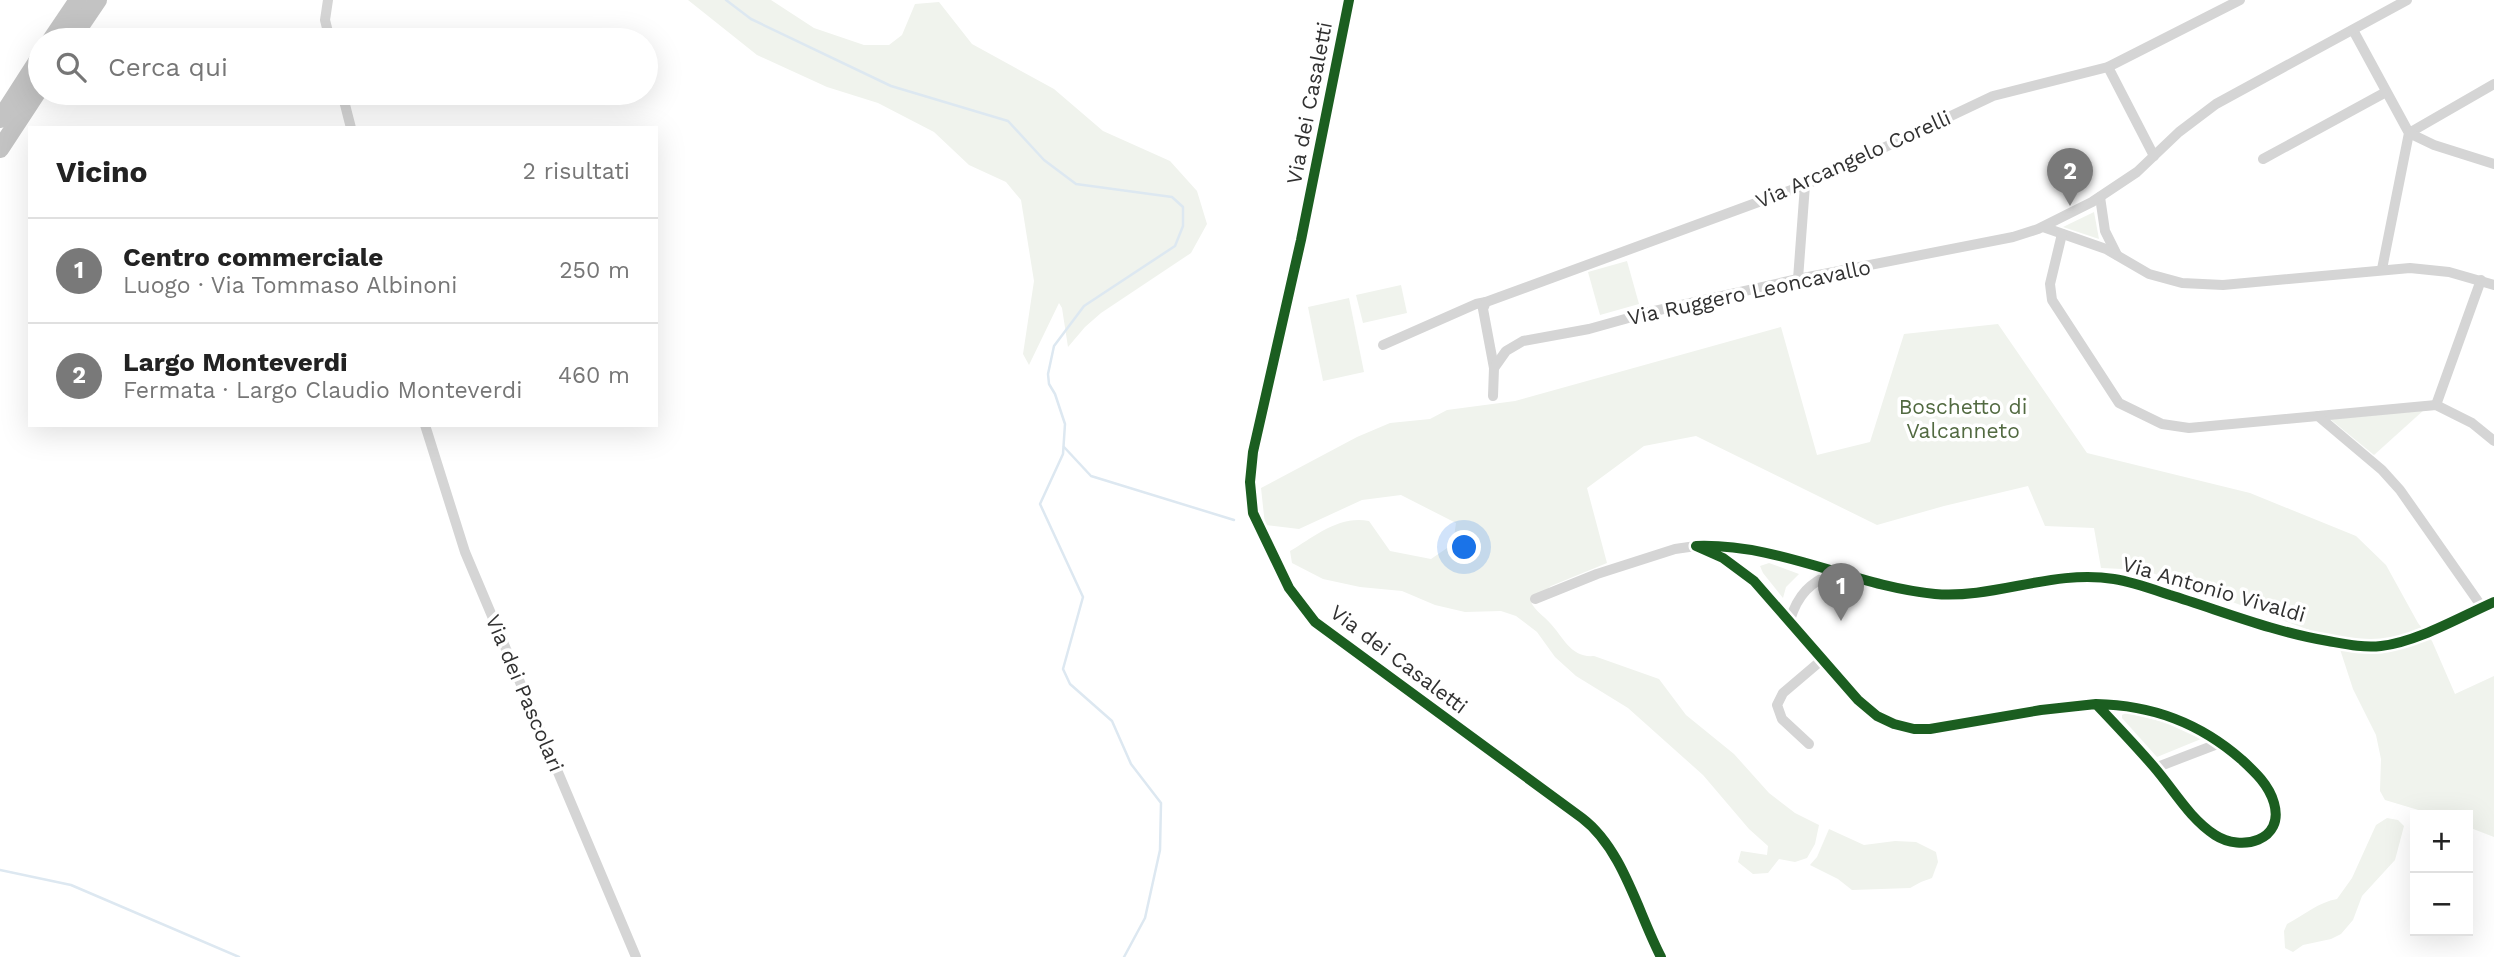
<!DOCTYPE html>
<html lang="it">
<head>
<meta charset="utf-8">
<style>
  body { margin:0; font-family:"Work Sans",sans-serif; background:#f6f6f6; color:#222 }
  .controls { position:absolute; right:21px; bottom:21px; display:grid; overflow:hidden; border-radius:0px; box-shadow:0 7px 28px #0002 }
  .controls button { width:63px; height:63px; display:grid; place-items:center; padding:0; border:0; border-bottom:2px solid #e0e0e0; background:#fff; color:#222; font:35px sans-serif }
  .you { position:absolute; left:1465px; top:548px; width:24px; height:24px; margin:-18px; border:5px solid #fff; border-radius:50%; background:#1a73e8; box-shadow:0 0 0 10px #1a73e833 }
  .badge { display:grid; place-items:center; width:46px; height:46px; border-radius:50%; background:#797979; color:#fff; font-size:23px; font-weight:700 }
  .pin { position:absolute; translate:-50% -58px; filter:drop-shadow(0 2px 4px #0008) }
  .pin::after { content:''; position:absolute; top:37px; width:24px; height:21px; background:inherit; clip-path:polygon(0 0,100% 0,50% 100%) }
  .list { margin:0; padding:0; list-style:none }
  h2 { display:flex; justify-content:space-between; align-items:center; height:91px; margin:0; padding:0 28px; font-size:30px }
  h2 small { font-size:23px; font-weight:400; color:#767676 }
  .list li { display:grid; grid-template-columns:46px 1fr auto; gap:21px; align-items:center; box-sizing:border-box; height:105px; padding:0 28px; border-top:2px solid #e0e0e0 }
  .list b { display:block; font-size:26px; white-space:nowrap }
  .list p { margin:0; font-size:23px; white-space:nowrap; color:#767676 }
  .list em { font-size:23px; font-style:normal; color:#767676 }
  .icon { flex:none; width:38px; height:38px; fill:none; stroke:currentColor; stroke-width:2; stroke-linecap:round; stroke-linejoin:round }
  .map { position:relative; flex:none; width:2494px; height:957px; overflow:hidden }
  .search { position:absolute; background:#fff; box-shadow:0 7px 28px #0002; left:28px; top:28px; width:630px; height:77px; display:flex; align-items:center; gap:18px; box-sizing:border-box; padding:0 24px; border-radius:38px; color:#767676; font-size:26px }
  .panel { position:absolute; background:#fff; box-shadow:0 7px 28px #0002; left:28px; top:126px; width:630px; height:301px; border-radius:0px }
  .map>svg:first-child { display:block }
  .green { fill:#f0f3ed }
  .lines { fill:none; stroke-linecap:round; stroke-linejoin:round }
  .stream { stroke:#dde8f1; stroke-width:2.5 }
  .street { stroke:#d5d5d5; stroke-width:10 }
  .highway { stroke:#c3c3c3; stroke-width:18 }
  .cycleway-casing { stroke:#fff; stroke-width:15 }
  .cycleway { stroke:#1b5e20; stroke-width:10 }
  .labels { text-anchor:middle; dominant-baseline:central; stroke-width:7; stroke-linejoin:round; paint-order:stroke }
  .street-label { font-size:21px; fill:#313131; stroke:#fff }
  .park-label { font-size:21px; fill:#526a41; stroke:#fff }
</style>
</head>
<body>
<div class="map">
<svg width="2494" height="957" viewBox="0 0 2494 957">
  <rect width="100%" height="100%" fill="#fff"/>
  <g class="green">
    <path d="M688 0H771L814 28 864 45H889L902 35 915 4 939 2 972 44 1054 89 1103 131 1170 161 1197 191 1207 224 1191 253 1101 313 1085 327 1068 347 1062 308 1059 303 1029 365 1023 354 1034 281 1021 200 1006 182 969 165 934 132 878 103 827 87 757 55Z"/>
    <path d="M2094 212 2099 239 2063 227Z"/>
    <path d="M1627 261 1639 304 1600 315 1588 272Z"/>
    <path d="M1401 285 1407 313 1363 323 1356 295Z"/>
    <path d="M1349 298 1364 372 1323 381 1308 307Z"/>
    <path d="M1998 324 2087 453 2250 493 2356 536 2386 565 2418 623 2432 641 2455 694 2494 676V837L2468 827V815H2435L2385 800 2380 791 2381 759 2376 735 2353 689 2337 640 2144 570 2101 568 2094 528 2045 526 2028 486 1944 506 1877 525 1696 436 1644 446 1587 488 1607 563 1551 586 1531 602C1535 611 1544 616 1550 623 1564 638 1571 658 1594 656L1659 679 1686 715 1734 754 1769 793 1795 813 1819 825 1815 844 1807 858 1795 862 1779 859 1768 873 1753 874 1738 862 1741 851 1767 855 1768 846 1749 829 1703 775 1628 708 1576 676 1555 657 1537 632 1516 616 1501 611 1465 612 1435 605 1402 591 1360 587 1323 579 1292 563 1290 551C1314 537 1339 515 1369 521L1390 551 1431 559 1453 544 1456 523 1401 495 1362 500 1299 529 1265 525 1261 488 1357 437 1390 423 1430 419 1447 410 1515 401 1781 327 1817 455 1870 442 1904 334Z"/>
    <path d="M2425 409 2374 455 2330 419Z"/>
    <path d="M1769 563 1799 574 1786 587 1783 598 1763 573 1760 566Z"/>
    <path d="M2126 713 2164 722 2201 739 2157 757 2122 718V715Z"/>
    <path d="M2387 818 2398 820 2404 826 2395 860 2362 896 2353 920 2341 934 2331 939 2303 945 2293 952 2285 948 2284 931 2287 924C2304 915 2319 902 2337 899L2352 878 2376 825Z"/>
    <path d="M1829 829 1864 845 1895 841 1916 842 1936 852 1938 862 1932 878 1921 882 1910 888 1852 890 1838 879 1810 865 1817 857Z"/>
  </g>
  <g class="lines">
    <g class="stream">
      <path d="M726 0 751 19 891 86 1008 121 1044 160 1076 184 1172 197 1183 207V226L1175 246 1084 306 1054 346 1048 374 1049 384 1055 394 1065 424 1063 454 1040 504 1083 597 1063 669 1070 684 1112 721 1131 764 1161 803 1160 850 1145 918 1124 957"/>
      <path d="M1064 447 1091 476 1234 520"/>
      <path d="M0 870 71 885 239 957"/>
    </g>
    <g class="street">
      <path d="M328 0 325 20 330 40"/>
      <path d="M1349 0 1301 240 1253 452 1250 482 1253 513 1289 588 1315 622 1582 818C1623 849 1638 913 1661 957"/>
      <path d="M2353 30 2409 133 2382 269"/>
      <path d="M2108 67 2154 156"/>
      <path d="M342 93 351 128"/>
      <path d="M2409 133 2494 84"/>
      <path d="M2409 133 2434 145 2494 164"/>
      <path d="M2263 159 2386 92"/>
      <path d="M2100 197 2105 231 2117 255"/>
      <path d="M2043 227 2106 249 2149 274 2182 283 2223 285 2410 268 2449 272 2494 285"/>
      <path d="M2062 234 2050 284 2052 300 2119 403 2162 424 2189 428 2436 405 2472 423 2494 441"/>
      <path d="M1798 279 1805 185"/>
      <path d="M1383 345 1476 304 1486 302"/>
      <path d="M1494 368 1483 309 1486 302 1805 185 1993 96 2108 67 2240 0"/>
      <path d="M1493 396 1494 368 1506 351 1523 341 1589 329 1650 312 1798 279 2013 237 2038 229 2092 202 2137 172 2179 132 2216 104 2407 0"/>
      <path d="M2436 405 2481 280"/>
      <path d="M2318 416 2382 470 2400 490 2482 607"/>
      <path d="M425 425 465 552 636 957"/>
      <path d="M1535 599 1597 574 1675 549 1696 546"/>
      <path d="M1790 620C1798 594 1810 583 1834 572"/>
      <path d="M2096 704C2153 705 2200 723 2242 760 2255 772 2269 785 2274 803 2285 841 2241 852 2215 835 2189 818 2174 790 2154 767 2136 746 2116 725 2096 704L2041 710 1930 729H1914L1894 724 1877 716 1858 700 1754 581 1723 558 1696 546C1779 543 1853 586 1935 594 1995 599 2053 569 2114 579 2133 582 2152 589 2170 595 2222 611 2274 632 2328 641 2345 644 2363 648 2381 646 2417 642 2460 617 2494 602"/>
      <path d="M1809 744 1782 719 1777 705 1783 693 1823 659"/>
      <path d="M2155 768 2220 743"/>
    </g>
    <g class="highway">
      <path d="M51 40 78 0"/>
      <path d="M71 40 98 0"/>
      <path d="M0 119 40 57"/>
      <path d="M0 149 40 88"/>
    </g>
    <g class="cycleway-casing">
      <g id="cycleway">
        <path d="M1349 0 1301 240 1253 452 1250 482 1253 513 1289 588 1315 622 1582 818C1623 849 1638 913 1661 957"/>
        <path d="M2096 704C2153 705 2200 723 2242 760 2255 772 2269 785 2274 803 2285 841 2241 852 2215 835 2189 818 2174 790 2154 767 2136 746 2116 725 2096 704L2041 710 1930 729H1914L1894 724 1877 716 1858 700 1754 581 1723 558 1696 546C1779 543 1853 586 1935 594 1995 599 2053 569 2114 579 2133 582 2152 589 2170 595 2222 611 2274 632 2328 641 2345 644 2363 648 2381 646 2417 642 2460 617 2494 602"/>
      </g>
    </g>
    <use href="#cycleway" class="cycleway"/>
  </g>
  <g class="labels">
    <g class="street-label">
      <text transform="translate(1309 103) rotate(-79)">Via dei Casaletti</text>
      <text transform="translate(1853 159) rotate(-24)">Via Arcangelo Corelli</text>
      <text transform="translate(1749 292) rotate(-12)">Via Ruggero Leoncavallo</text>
      <text transform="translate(2214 589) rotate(16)">Via Antonio Vivaldi</text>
      <text transform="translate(1399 659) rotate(37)">Via dei Casaletti</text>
      <text transform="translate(525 693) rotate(67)">Via dei Pascolari</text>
    </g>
    <g class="park-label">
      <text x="1963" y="406">Boschetto di<tspan x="1963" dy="24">Valcanneto</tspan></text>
    </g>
  </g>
</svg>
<div class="controls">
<button>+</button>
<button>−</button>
</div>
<div class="you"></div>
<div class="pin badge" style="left:1841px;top:621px">1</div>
<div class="pin badge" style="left:2070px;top:206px">2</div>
<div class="search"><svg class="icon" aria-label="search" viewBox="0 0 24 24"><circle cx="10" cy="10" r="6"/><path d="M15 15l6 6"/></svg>Cerca qui</div>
<section class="panel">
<h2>Vicino<small>2 risultati</small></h2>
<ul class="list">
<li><span class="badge">1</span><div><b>Centro commerciale</b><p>Luogo · Via Tommaso Albinoni</p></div><em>250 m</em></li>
<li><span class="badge">2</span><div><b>Largo Monteverdi</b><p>Fermata · Largo Claudio Monteverdi</p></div><em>460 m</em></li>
</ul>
</section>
</div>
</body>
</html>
